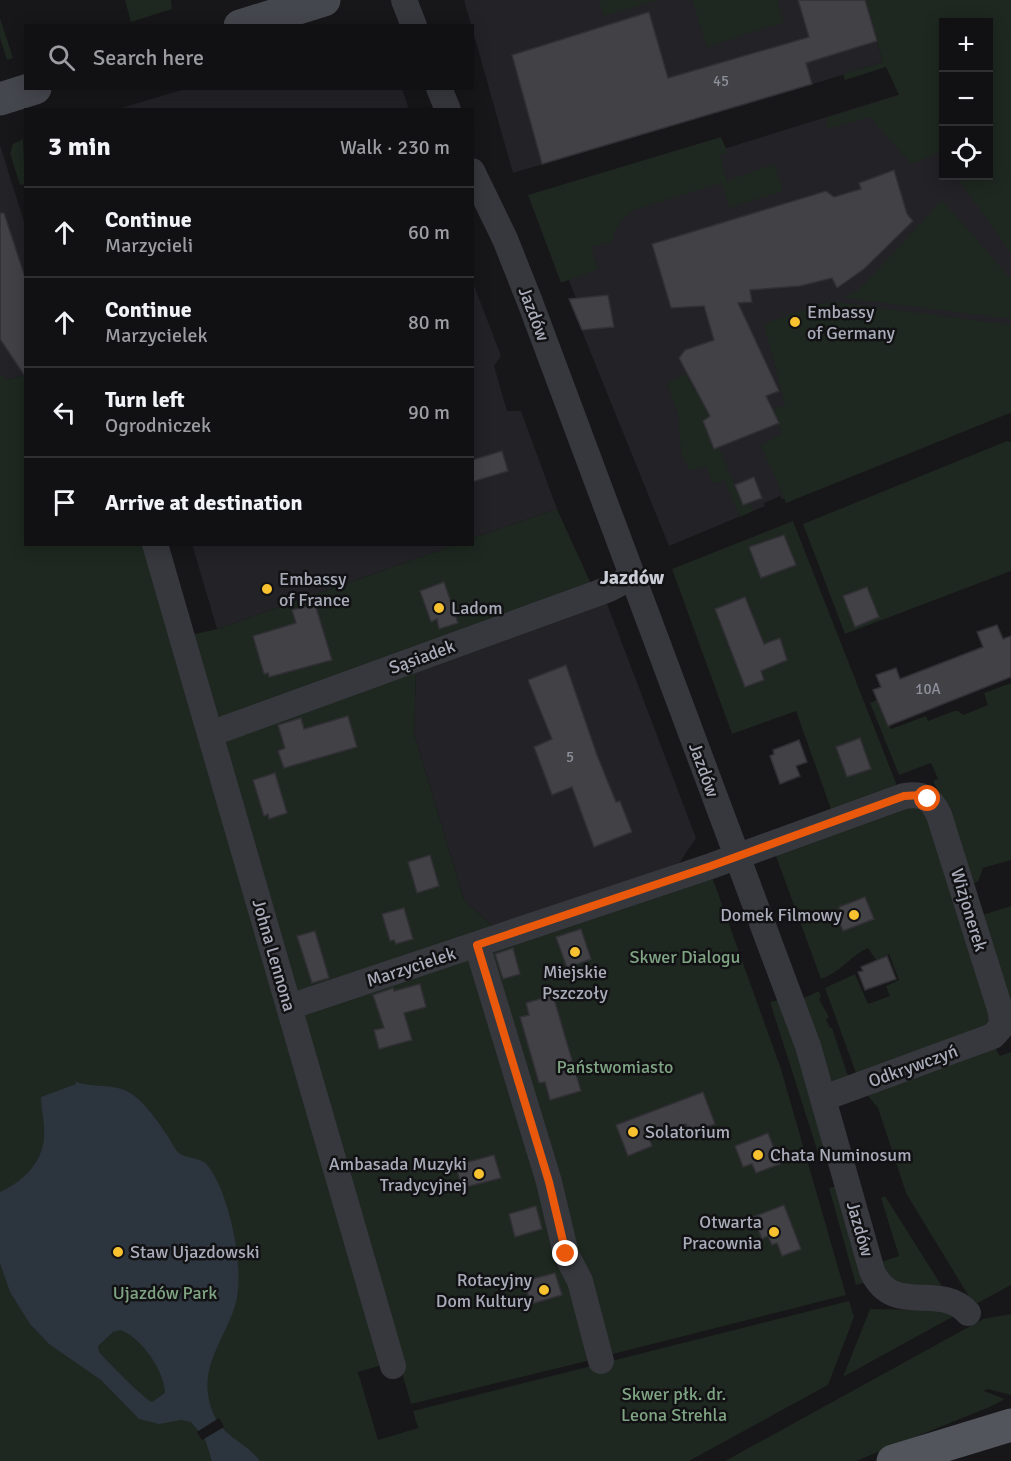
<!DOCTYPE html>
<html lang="en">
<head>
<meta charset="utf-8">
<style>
  body { margin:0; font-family:Signika,sans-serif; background:#1a191c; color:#f1f3f6 }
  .controls { position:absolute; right:18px; top:18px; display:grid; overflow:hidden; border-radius:0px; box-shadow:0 3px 15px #0003 }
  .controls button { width:54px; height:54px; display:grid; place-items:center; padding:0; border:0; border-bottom:2px solid #303033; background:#111013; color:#f1f3f6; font:30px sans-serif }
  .stop { position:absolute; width:18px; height:18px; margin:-14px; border:4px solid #ea580c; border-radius:50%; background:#fff }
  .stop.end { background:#ea580c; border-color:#fff; box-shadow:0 2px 6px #0008 }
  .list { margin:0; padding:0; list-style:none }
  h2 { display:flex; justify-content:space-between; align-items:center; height:78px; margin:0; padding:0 24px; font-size:26px }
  h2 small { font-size:20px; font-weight:400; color:#9c9da0 }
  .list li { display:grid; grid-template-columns:39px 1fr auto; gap:18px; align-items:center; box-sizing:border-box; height:90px; padding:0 24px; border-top:2px solid #303033 }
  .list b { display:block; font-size:22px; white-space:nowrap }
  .list p { margin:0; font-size:20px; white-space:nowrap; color:#9c9da0 }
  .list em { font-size:20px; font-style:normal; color:#9c9da0 }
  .icon { flex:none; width:33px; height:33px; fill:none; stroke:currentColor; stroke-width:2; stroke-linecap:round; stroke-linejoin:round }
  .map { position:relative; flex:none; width:1011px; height:1461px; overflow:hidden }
  .search { position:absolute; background:#111013; box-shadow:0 3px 15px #0003; left:24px; top:24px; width:450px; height:66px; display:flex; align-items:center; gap:15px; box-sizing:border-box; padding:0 21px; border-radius:0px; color:#9c9da0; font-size:22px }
  .panel { position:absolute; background:#111013; box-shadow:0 3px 15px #0003; left:24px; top:108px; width:450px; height:438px; border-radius:0px }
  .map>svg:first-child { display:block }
  .built { fill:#232226 }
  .green { fill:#1e2720 }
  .water { fill:#2c343d; fill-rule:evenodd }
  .pier { fill:#171619 }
  .building { fill:#414146; stroke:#313035; stroke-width:1.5 }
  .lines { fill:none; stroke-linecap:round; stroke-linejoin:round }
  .street { stroke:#37383e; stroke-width:26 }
  .secondary { stroke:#45474e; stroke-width:33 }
  .primary { stroke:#53555d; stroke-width:33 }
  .route { stroke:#ea580c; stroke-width:8 }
  .poi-dot { fill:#f7c130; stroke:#121114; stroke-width:2 }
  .labels { text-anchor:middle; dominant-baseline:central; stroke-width:5; stroke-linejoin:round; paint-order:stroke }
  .number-label { font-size:15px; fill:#8e919c }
  .poi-label { font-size:18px; fill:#a8acb9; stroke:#121114; text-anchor:start }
  .street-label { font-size:18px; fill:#a8acb9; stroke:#121114 }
  .park-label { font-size:18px; fill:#7fa483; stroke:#121114 }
  .neighbourhood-label { font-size:20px; font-weight:bold; fill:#c9ccd5; stroke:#121114 }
</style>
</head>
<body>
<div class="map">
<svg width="1011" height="1461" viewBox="0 0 1011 1461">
  <rect width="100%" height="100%" fill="#171619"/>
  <g class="built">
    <path d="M464 0H865L883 62 772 97 738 107V105L513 173Z"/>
    <path d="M988 67 1011 119V408L782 499 780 496 764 503 765 506 669 546 569 299 576 298 539 206 943 81 944 176H988Z"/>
    <path d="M185 89H402L409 109H118Z"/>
    <path d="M0 145 26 228 25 375 7 380 0 373Z"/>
    <path d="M472 280 501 356 494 366 507 411H521L557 509 473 538Z"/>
    <path d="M192 544 455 545 217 629Z"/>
    <path d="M606 601 696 838 675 869 497 930 464 900 414 734 416 670Z"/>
  </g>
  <g class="green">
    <path d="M125 0H171L172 9 131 22Z"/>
    <path d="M599 0H658L604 16Z"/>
    <path d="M692 0H777L784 22 707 47Z"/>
    <path d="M865 0H1011V253L956 176H988V22H944L943 159 939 153 911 164 870 117 828 129 826 118 899 95 886 67 845 80 843 74 883 62Z"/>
    <path d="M0 18 13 58 7 60 0 38Z"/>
    <path d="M721 137 728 153 720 155 727 181 774 164 783 191 730 208 721 183 634 210C623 218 614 227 613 241L591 247 598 269 561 283 528 195Z"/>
    <path d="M23 139 25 184 20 185 10 153 13 144Z"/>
    <path d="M942 200 1011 279V319L843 298 859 290Z"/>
    <path d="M835 302 1011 325V415L1010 413 786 503 761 445 782 434 774 408 785 405 764 324 820 304Z"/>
    <path d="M0 373 7 380 25 375 26 544 149 545 386 1364 358 1372 378 1440 418 1428 413 1411 849 1301 854 1317 828 1385 689 1461H0Z"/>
    <path d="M686 374 708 412V417L703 421 713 449 719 447 743 505 750 503 753 511 740 517 724 480 713 484 706 466 690 471 681 452 678 414 667 383Z"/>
    <path d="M1007 441 1011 442V571L845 634 803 524Z"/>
    <path d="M557 509 592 586 218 721 191 635 217 629 455 545 472 544 473 538Z"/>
    <path d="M793 521 896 783 895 793 833 815 796 711 732 734 672 569Z"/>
    <path d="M416 670 414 734 464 900 497 930 299 995 223 736Z"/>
    <path d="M1011 683V860L983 868 978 882 973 883 951 816 933 781 938 779 931 763 899 775 870 703 877 700 891 729 926 716 928 721 954 711H958L963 715 988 705 984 693Z"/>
    <path d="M906 802 924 808 990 1019 988 1027 856 1073 825 988 855 974 868 1004 890 996 886 986 899 980 889 954 876 960 868 948C851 955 843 971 821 979L773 848Z"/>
    <path d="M710 871 781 1069 846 1295 605 1356 485 948Z"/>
    <path d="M1011 906V1007L982 915Z"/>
    <path d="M469 954 595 1359 411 1404 330 1123 304 1012Z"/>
    <path d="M819 991 821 997 819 999 829 1017 826 1019 830 1028H832L848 1076 832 1082 802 999Z"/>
    <path d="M779 1000 799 1054 827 1154 819 1156 770 1002Z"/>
    <path d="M995 1047 1000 1056 1011 1052V1285L974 1305 906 1193 878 1108 864 1091Z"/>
    <path d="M836 1186 864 1283 856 1285 829 1188Z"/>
    <path d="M885 1196 943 1288H915L894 1282 881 1262 899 1256 881 1198Z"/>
    <path d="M870 1309 939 1310 956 1315 843 1377Z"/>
    <path d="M1011 1314V1395L988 1389 984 1391 1005 1399 992 1406 856 1461H725L983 1319Z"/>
  </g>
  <path class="water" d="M75 1081C82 1087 113 1084 127 1091 145 1101 158 1122 169 1138 172 1143 175 1150 179 1153 188 1160 200 1156 208 1166 230 1194 246 1272 235 1306 222 1346 194 1372 215 1417 224 1437 247 1443 260 1461H212L205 1439 191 1422 181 1420 159 1424 139 1419 101 1380 49 1344 30 1324 10 1292 0 1263V1192C25 1181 46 1159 44 1130 44 1118 41 1108 41 1097L76 1084ZM121 1330C142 1339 164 1370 165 1393L152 1402C145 1400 107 1361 99 1352L98 1346 113 1332Z"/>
  <path class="pier" d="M219 1418 224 1427 202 1440 197 1432Z"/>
  <g class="building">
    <path d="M798 0H865L877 41 806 63 812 84 542 164 512 55 649 12 668 78 809 37Z"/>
    <path d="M894 170 907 214 913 221 864 269 837 288 832 278 800 286 750 290 752 302 738 303 779 391 766 396 779 423 714 449 703 421 710 416 679 358 685 350 714 340 704 306 671 308 652 244 826 191 834 197 861 189 859 183Z"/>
    <path d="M0 213H4L26 280V378L0 339Z"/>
    <path d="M608 295 614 327 582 330 569 299Z"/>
    <path d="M502 451 508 471 472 482V460Z"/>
    <path d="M754 477 762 498 743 505 735 485Z"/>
    <path d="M784 535 796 565 761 578 749 547Z"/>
    <path d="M444 582 458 623 439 629 437 619 431 622 420 591Z"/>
    <path d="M867 587 879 617 855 627 843 596Z"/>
    <path d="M745 597 764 644 780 638 787 660 761 671 764 680 745 687 715 609Z"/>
    <path d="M315 604 332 660 269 677 268 673 264 674 253 636 296 623 292 610Z"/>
    <path d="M997 625 1003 639 1011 636V677L888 726 873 690 881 687 876 675 896 668 900 679 983 647 977 632Z"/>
    <path d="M566 665 597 755 616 802 620 801 632 832 594 847 572 787 552 795 534 747 552 739 528 680Z"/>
    <path d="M348 716 357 747 284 768 278 751 285 748 278 725 301 718 304 729Z"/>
    <path d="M860 738 871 769 847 777 836 747Z"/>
    <path d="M799 740 807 762 796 766 800 776 780 784 770 756 774 754 773 750Z"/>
    <path d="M275 773 287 813 269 819 268 814 264 816 253 780Z"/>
    <path d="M430 855 439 886 417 893 408 862Z"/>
    <path d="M865 897 874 919 843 931 836 913 840 912 839 907Z"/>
    <path d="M404 908 413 939 396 944 394 940 390 941 382 914Z"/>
    <path d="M581 929 591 959 567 968 556 937Z"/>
    <path d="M315 931 329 978 312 983 297 936Z"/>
    <path d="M513 948 520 974 503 979 495 954Z"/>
    <path d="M887 956 896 979 865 990 858 972 863 971 861 967Z"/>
    <path d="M420 984 426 1007 404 1013 412 1040 379 1049 374 1030 384 1028 373 995 393 988 394 991Z"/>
    <path d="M553 995 581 1091 550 1100 545 1082 539 1083 520 1017 529 1015 526 1003Z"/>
    <path d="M703 1092 715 1124 689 1133 686 1124 649 1138 652 1146 628 1156 616 1125Z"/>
    <path d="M768 1133 780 1164 756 1173 752 1164 743 1167 735 1146Z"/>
    <path d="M494 1155 501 1178 462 1188 457 1170 461 1169 460 1164Z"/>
    <path d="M784 1205 801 1249 782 1256 777 1243 772 1245 768 1236 762 1239 753 1217Z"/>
    <path d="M536 1206 542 1229 515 1237 509 1214Z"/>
    <path d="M555 1273 562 1295 531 1304 525 1286 530 1285 528 1280Z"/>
  </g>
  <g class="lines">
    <g class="street">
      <path d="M404 0 414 26"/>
      <path d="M439 88 448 110"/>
      <path d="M472 171 505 239 530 302 808 1046 872 1271C893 1318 940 1281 968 1313"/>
      <path d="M155 544 393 1366"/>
      <path d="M210 734 609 589 632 577"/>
      <path d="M477 945 549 1182 566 1254 580 1281 601 1361"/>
      <path d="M289 1007 711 866 904 796C923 793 931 798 939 815L1001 1012 1002 1026 993 1036 824 1098"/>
    </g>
    <g class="secondary">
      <path d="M240 26 324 0"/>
      <path d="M0 99 35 88"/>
    </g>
    <path class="primary" d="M893 1461 1011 1425"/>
  </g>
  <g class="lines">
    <path class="route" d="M566 1254 549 1182 477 945 711 866 904 796 922 795 928 799"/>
  </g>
  <g class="poi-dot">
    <circle cx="795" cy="322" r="6"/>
    <circle cx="267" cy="589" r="6"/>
    <circle cx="439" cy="608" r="6"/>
    <circle cx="854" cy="915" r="6"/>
    <circle cx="575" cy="952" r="6"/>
    <circle cx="633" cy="1132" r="6"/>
    <circle cx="758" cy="1155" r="6"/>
    <circle cx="479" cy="1174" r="6"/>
    <circle cx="774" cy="1232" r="6"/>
    <circle cx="118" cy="1252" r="6"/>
    <circle cx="544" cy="1290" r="6"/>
  </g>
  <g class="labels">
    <g class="number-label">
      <text x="721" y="81">45</text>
      <text x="928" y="689">10A</text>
      <text x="570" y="757">5</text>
    </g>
    <g class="poi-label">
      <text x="807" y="312">Embassy<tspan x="807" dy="21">of Germany</tspan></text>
      <text x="279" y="579">Embassy<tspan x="279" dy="21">of France</tspan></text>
      <text x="451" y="608">Ladom</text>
      <text x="842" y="915" text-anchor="end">Domek Filmowy</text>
      <text x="575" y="972" text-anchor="middle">Miejskie<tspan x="575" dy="21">Pszczoły</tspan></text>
      <text x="645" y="1132">Solatorium</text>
      <text x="770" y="1155">Chata Numinosum</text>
      <text x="467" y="1164" text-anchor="end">Ambasada Muzyki<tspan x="467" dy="21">Tradycyjnej</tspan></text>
      <text x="762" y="1222" text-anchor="end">Otwarta<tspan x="762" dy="21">Pracownia</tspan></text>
      <text x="130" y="1252">Staw Ujazdowski</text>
      <text x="532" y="1280" text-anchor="end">Rotacyjny<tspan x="532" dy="21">Dom Kultury</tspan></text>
    </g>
    <g class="street-label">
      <text transform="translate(534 314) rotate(69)">Jazdów</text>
      <text transform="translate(422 657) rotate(-20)">Sąsiadek</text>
      <text transform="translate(704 770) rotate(70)">Jazdów</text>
      <text transform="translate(969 910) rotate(73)">Wizjonerek</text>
      <text transform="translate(274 955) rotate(74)">Johna Lennona</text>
      <text transform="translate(411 967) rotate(-18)">Marzycielek</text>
      <text transform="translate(913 1066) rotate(-20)">Odkrywczyń</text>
      <text transform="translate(860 1229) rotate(74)">Jazdów</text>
    </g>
    <g class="park-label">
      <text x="685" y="957">Skwer Dialogu</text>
      <text x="615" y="1067">Państwomiasto</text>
      <text x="165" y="1293">Ujazdów Park</text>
      <text x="674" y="1394">Skwer płk. dr.<tspan x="674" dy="21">Leona Strehla</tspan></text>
    </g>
    <g class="neighbourhood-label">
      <text x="632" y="577">Jazdów</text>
    </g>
  </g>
</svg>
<div class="controls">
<button>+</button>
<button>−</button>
<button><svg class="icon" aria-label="locate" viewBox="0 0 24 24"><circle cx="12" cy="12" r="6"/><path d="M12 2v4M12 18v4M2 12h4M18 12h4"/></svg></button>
</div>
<div class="stop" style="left:928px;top:799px"></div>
<div class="stop end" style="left:566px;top:1254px"></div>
<div class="search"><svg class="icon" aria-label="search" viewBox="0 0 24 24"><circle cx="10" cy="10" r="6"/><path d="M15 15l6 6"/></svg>Search here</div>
<section class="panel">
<h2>3 min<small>Walk · 230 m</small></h2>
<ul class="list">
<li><svg class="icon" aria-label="ahead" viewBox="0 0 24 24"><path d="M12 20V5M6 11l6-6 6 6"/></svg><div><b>Continue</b><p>Marzycieli</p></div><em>60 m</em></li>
<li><svg class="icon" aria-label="ahead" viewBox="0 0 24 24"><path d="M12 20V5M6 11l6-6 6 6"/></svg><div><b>Continue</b><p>Marzycielek</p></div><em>80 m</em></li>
<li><svg class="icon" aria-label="left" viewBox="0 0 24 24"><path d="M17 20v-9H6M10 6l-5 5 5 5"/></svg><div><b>Turn left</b><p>Ogrodniczek</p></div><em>90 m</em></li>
<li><svg class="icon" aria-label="arrive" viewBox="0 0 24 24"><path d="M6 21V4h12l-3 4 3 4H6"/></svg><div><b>Arrive at destination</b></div></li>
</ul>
</section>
</div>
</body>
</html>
